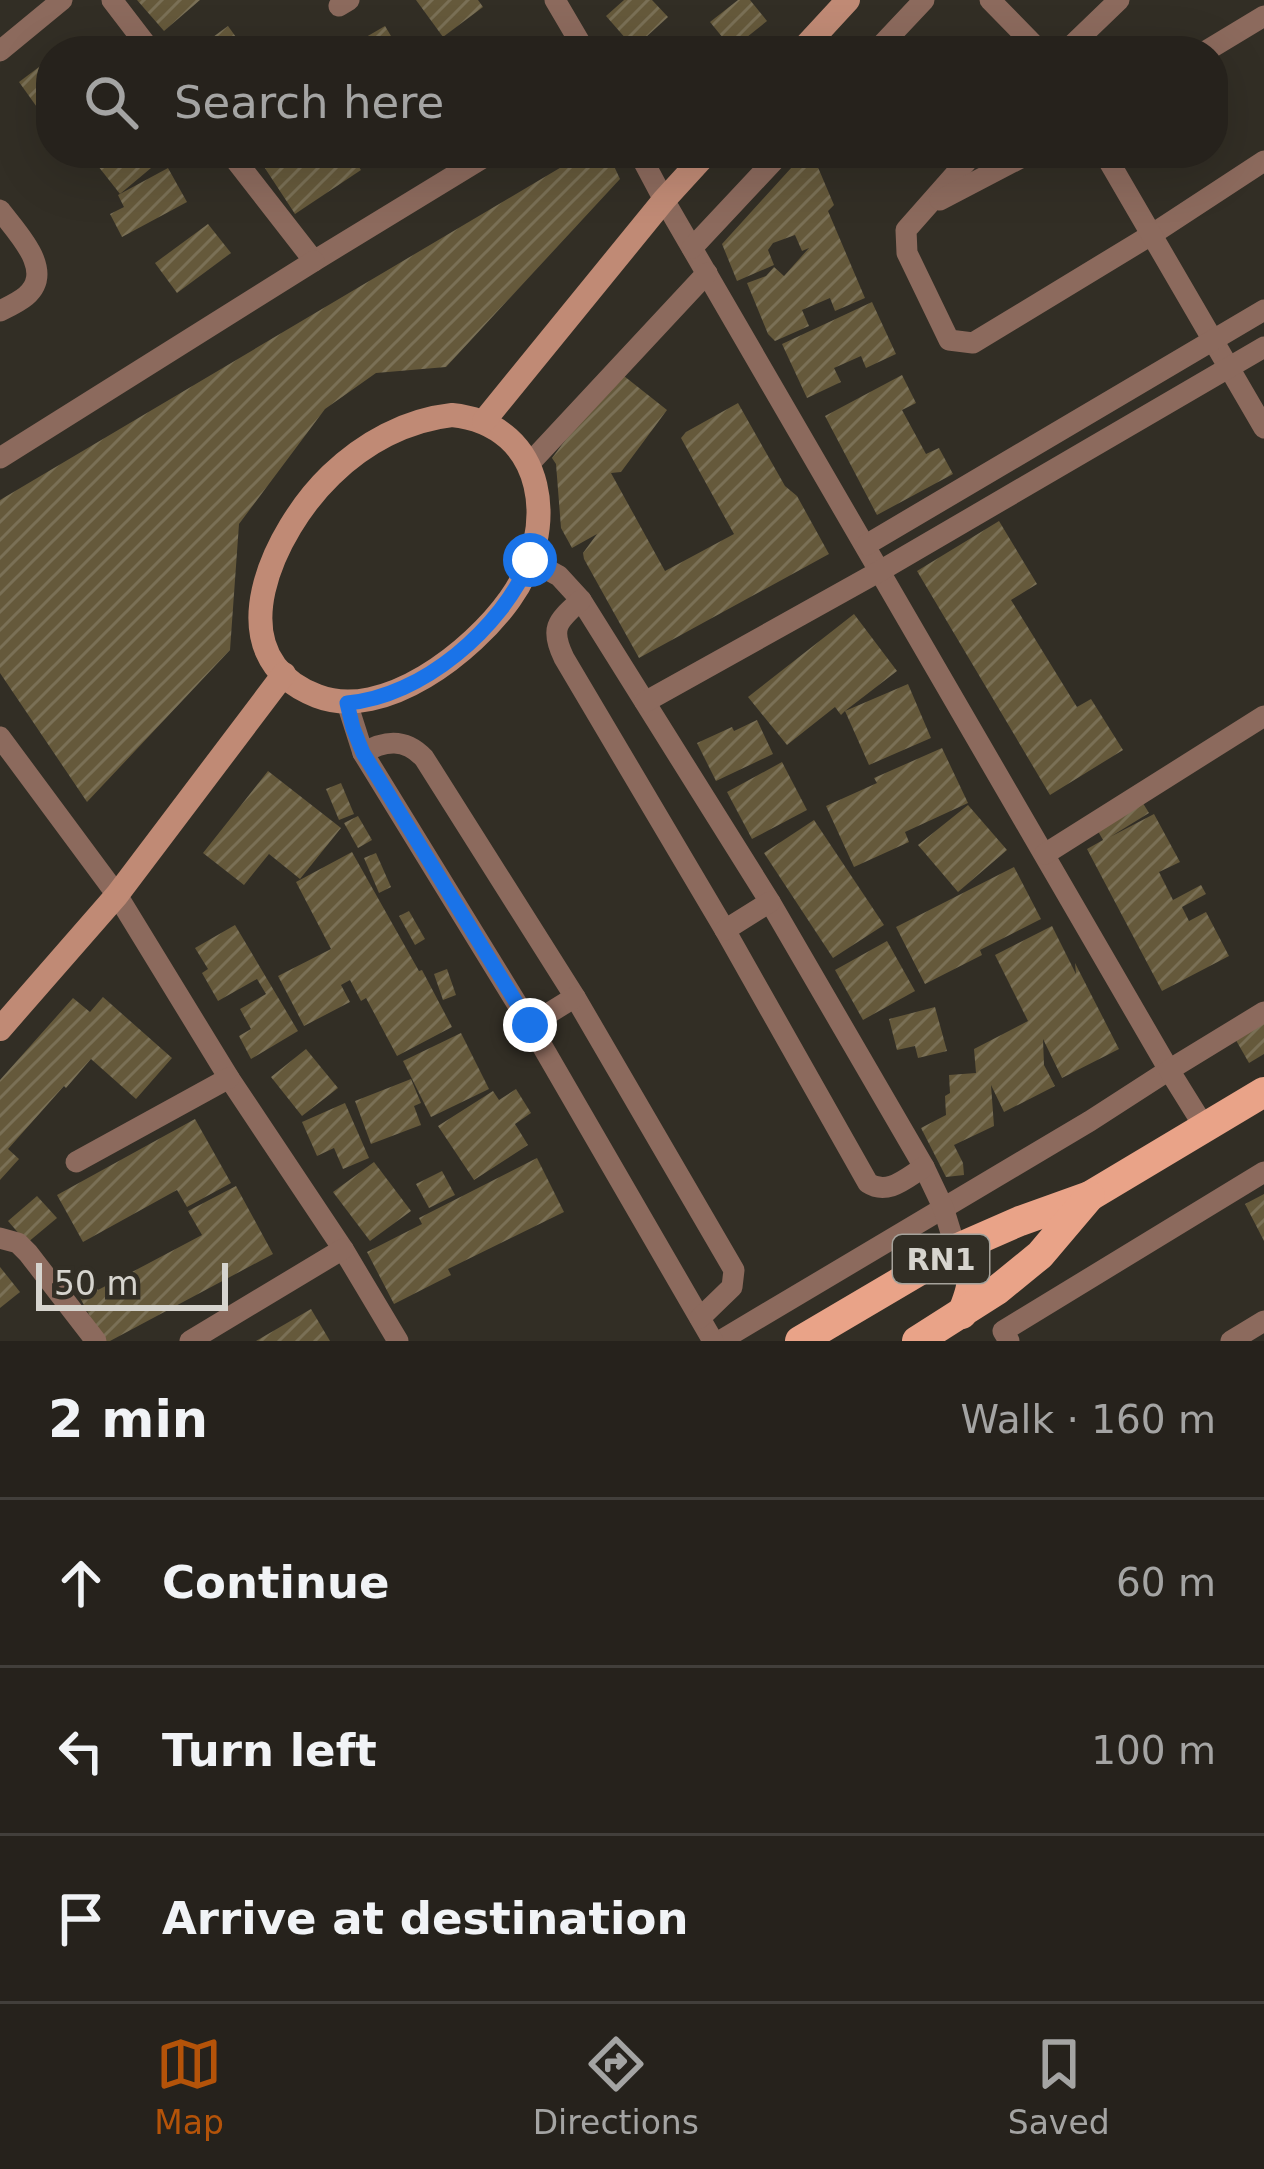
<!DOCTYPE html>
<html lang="en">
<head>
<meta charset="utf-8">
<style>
  body { margin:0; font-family:"DejaVu Sans",sans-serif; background:#2e2a25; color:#f1f3f6 }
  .scale { position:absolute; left:36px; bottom:30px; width:192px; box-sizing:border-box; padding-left:12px; border:6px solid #d6d4ce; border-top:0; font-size:33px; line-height:42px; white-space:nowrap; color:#d6d4ce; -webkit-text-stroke:9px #322e25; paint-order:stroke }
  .stop { position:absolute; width:36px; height:36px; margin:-27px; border:9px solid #1a73e8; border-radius:50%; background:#fff }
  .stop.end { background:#1a73e8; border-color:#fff; box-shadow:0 3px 12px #0008 }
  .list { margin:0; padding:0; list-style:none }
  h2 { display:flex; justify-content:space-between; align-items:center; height:156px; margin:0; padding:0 48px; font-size:51px }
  h2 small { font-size:39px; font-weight:400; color:#a4a4a3 }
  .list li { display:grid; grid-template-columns:78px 1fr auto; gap:36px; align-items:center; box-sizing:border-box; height:168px; padding:0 48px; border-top:3px solid #423f3b }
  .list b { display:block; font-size:45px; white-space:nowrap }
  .list em { font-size:39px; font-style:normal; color:#a4a4a3 }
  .icon { flex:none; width:66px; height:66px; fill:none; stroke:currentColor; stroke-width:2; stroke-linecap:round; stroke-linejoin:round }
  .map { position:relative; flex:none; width:1264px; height:1341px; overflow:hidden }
  .search { position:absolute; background:#26221c; box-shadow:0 12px 48px #0002; left:36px; right:36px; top:36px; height:132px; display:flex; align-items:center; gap:30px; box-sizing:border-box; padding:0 42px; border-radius:48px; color:#a4a4a3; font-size:45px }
  .sheet { height:660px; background:#26221c }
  nav { display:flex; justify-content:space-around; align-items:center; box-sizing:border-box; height:168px; border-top:3px solid #423f3b; background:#26221c; font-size:33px; color:#a4a4a3 }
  nav a { display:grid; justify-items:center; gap:6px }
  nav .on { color:#b45309 }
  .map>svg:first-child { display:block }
  .building { fill:url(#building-hatch) }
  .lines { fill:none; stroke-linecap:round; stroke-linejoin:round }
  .street { stroke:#8c6a5d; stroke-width:21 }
  .secondary { stroke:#c08a75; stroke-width:24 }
  .primary { stroke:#e9a388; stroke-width:30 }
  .route { stroke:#1a73e8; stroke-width:15 }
  .labels { text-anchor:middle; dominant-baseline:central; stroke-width:12; stroke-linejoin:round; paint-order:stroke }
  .shield { fill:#322e25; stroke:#a5a29b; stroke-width:3 }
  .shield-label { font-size:30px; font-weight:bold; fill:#d6d4ce }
</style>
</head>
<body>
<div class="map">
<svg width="1264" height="1341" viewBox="0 0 1264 1341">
  <defs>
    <pattern id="building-hatch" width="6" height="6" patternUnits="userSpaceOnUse" patternTransform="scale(3)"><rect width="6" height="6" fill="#65593b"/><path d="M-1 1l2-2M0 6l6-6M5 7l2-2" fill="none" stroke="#7a7056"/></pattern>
  </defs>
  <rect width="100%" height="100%" fill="#322e25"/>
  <g class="building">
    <path d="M137 0H200L164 31Z"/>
    <path d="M416 0H478L483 7 443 37Z"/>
    <path d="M624 0H652L668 17 634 48 606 16Z"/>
    <path d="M738 0H750L767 21 732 49 710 22Z"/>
    <path d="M228 26 246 51H194Z"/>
    <path d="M385 26 400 51H342Z"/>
    <path d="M51 58V102L39 110 19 82Z"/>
    <path d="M114 153H149L157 163 120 194 98 166Z"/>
    <path d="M255 153H321L330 167 350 154 361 170 295 214Z"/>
    <path d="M585 153H608L620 179 446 367 376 373 325 409 239 524 230 650 87 802 0 673V500Z"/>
    <path d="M814 158 834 205 828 211 865 298 835 311 830 298 802 310 809 326 775 341 768 334 747 283 766 276 774 267 784 276 809 248 802 251 795 235 773 243 768 250 774 265 737 281 722 244 792 167Z"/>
    <path d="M168 168 187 202 122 237 110 214 124 207 118 195Z"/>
    <path d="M208 224 231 253 177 293 155 263Z"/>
    <path d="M872 302 896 354 866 368 861 356 834 368 841 382 807 398 782 344Z"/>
    <path d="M902 375 916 403 902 410 926 454 939 448 953 474 877 515 825 416Z"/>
    <path d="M624 376 667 410 621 472 611 473 665 571 734 534 681 438 686 432 738 403 785 486 797 496 829 554 639 658 584 559 583 553 597 534 572 548 561 528 556 464 552 458 605 387Z"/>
    <path d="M999 521 1037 584 1011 600 1077 707 1091 699 1123 750 1050 795 917 571Z"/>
    <path d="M854 614 897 671 845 711 908 684 931 738 869 765 845 711 841 715 835 707 787 745 748 697Z"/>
    <path d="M757 720 773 754 716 781 697 743 732 727 734 731Z"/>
    <path d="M942 748 968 803 905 832 909 842 854 867 826 806 877 783 874 778Z"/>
    <path d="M782 762 807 810 752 839 727 792Z"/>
    <path d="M268 771 341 828 300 879 269 854 244 885 203 853Z"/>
    <path d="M341 783 354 814 339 820 326 789Z"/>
    <path d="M1141 800 1149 813 1110 837 1154 814 1180 862 1159 872 1173 900 1201 885 1206 894 1182 907 1189 921 1206 912 1229 956 1162 991 1087 849 1103 840 1095 826Z"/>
    <path d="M968 805 1007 850 958 892 918 845Z"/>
    <path d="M358 816 372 840 358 848 344 823Z"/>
    <path d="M814 820 884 925 833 958 764 853Z"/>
    <path d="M352 852 419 971 422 970 452 1027 397 1056 366 998 361 1001 350 980 341 985 350 1002 304 1026 278 976 331 949 296 882Z"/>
    <path d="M376 853 391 887 379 893 364 858Z"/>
    <path d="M1014 867 1041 919 980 950 982 955 925 984 896 927Z"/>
    <path d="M409 911 425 939 415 945 399 916Z"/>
    <path d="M235 925 298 1031 251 1059 239 1036 251 1029 240 1009 266 994 257 979 218 1001 202 973 208 969 195 948Z"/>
    <path d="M1052 926 1076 974 1075 963 1119 1049 1062 1078 1043 1039 1044 1065 1055 1086 1004 1112 991 1085 994 1126 954 1145 963 1163 964 1175 946 1177 921 1128 946 1115 945 1096 950 1093 949 1075 976 1073 974 1049 1028 1021 995 955Z"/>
    <path d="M887 941 915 991 863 1020 835 970Z"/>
    <path d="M447 969 456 995 443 1000 434 974Z"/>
    <path d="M103 997 172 1058 136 1099 91 1059 66 1088 64 1086 8 1149 19 1159 0 1180V1080L73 998 90 1012Z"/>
    <path d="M935 1007 947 1051 918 1058 915 1046 897 1050 889 1019Z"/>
    <path d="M1264 1017V1054L1249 1063 1233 1035Z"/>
    <path d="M461 1033 489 1089 431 1117 403 1061Z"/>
    <path d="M306 1049 338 1088 302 1116 271 1077Z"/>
    <path d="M411 1079 421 1103 414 1106 421 1125 371 1144 355 1101Z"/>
    <path d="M516 1089 531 1113 515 1124 528 1145 474 1180 438 1126 493 1091 499 1100Z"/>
    <path d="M345 1103 369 1158 343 1169 334 1148 317 1156 302 1122Z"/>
    <path d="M195 1119 231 1183 187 1207 177 1190 83 1242 57 1195Z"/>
    <path d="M537 1158 564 1212 448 1269 451 1275 394 1304 367 1252 422 1224 419 1218Z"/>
    <path d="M374 1162 411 1211 370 1241 333 1192Z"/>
    <path d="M442 1171 455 1195 429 1208 416 1184Z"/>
    <path d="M236 1186 273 1254 110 1341H103L77 1292 94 1283 98 1290 202 1235 188 1211Z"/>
    <path d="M1264 1194V1241L1245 1204Z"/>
    <path d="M37 1196 57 1218 27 1243 8 1221Z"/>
    <path d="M0 1267 20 1292 0 1308Z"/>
    <path d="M311 1309 330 1341H256Z"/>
  </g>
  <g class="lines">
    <g class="street">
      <path d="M112 0 151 51"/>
      <path d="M555 0 585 51"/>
      <path d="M990 0 1040 51"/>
      <path d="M339 6 349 0"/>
      <path d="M0 51 62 0"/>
      <path d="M876 51 924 0"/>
      <path d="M1066 51 1119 0"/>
      <path d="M1206 51 1264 16"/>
      <path d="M230 153 314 261 491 153"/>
      <path d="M639 153 664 200 1169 1070 1090 1121 720 1341"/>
      <path d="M974 153 906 230 907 253 949 340 973 343 1151 235 1264 161"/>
      <path d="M1104 153 1264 428"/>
      <path d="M940 200 1030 153"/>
      <path d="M0 210C16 232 56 270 26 296 19 302 8 307 0 311"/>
      <path d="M692 248 781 153"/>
      <path d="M0 458 314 261"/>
      <path d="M529 464 707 273"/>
      <path d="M866 545 1264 310"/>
      <path d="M530 560 559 576 581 600 770 902 924 1167 943 1207 956 1249"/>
      <path d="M581 600C558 621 549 627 564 658L725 930 868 1183C888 1196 906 1178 924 1167"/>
      <path d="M645 702 880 571 1264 347"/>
      <path d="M347 703 363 753 530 1025 713 1341"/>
      <path d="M0 737 117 895 229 1078 343 1249 398 1341"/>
      <path d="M363 753C385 740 405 738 424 758L575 997 734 1270 732 1287 700 1318"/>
      <path d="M1045 854 1264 716"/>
      <path d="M725 930 770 902"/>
      <path d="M530 1025 575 997"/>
      <path d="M1205 1128 1169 1070 1264 1012"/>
      <path d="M76 1162 229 1078"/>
      <path d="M0 1238 18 1243 28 1253 96 1341"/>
      <path d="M190 1341 343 1249"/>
      <path d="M1009 1341 1003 1331 1264 1172"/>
      <path d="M1231 1341 1264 1321"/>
    </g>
    <g class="secondary">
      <path d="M801 51 848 0"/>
      <path d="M452 415C548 425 559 531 510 599 473 651 384 722 317 696 212 655 275 529 331 475 364 443 406 420 452 415Z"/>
      <path d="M484 421 664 200 707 153"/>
      <path d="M0 1029 117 895 284 674"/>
    </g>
    <g class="primary">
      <path d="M956 1249C977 1277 974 1284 962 1314"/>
      <path d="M800 1341 956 1249 1020 1221 1090 1196 1264 1092"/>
      <path d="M917 1341 997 1290 1040 1255 1090 1196"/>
    </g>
  </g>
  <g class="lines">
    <path class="route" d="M530 560C502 628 422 697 347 703L353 728 363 753 530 1025"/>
  </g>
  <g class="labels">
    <rect class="shield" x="893" y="1235" width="96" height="48" rx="9"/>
    <g class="shield-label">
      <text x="941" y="1259">RN1</text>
    </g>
  </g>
</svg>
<div class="scale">50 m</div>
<div class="stop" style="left:530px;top:560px"></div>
<div class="stop end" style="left:530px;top:1025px"></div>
<div class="search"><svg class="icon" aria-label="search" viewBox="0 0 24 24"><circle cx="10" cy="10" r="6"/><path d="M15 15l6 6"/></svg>Search here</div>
</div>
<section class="sheet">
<h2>2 min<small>Walk · 160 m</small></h2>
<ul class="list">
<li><svg class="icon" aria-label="ahead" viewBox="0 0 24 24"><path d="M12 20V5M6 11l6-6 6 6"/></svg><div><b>Continue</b></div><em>60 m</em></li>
<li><svg class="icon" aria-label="left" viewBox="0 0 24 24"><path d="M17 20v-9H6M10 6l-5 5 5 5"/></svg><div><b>Turn left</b></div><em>100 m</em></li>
<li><svg class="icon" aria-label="arrive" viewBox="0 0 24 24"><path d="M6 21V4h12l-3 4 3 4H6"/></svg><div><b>Arrive at destination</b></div></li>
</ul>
</section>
<nav>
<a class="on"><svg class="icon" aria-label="map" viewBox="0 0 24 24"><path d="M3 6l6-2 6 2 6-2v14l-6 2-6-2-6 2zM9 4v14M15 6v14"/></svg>Map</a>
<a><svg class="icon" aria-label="directions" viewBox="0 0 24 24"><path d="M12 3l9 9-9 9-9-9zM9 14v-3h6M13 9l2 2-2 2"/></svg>Directions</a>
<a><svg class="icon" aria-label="saved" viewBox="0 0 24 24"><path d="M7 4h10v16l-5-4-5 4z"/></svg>Saved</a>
</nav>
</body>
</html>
